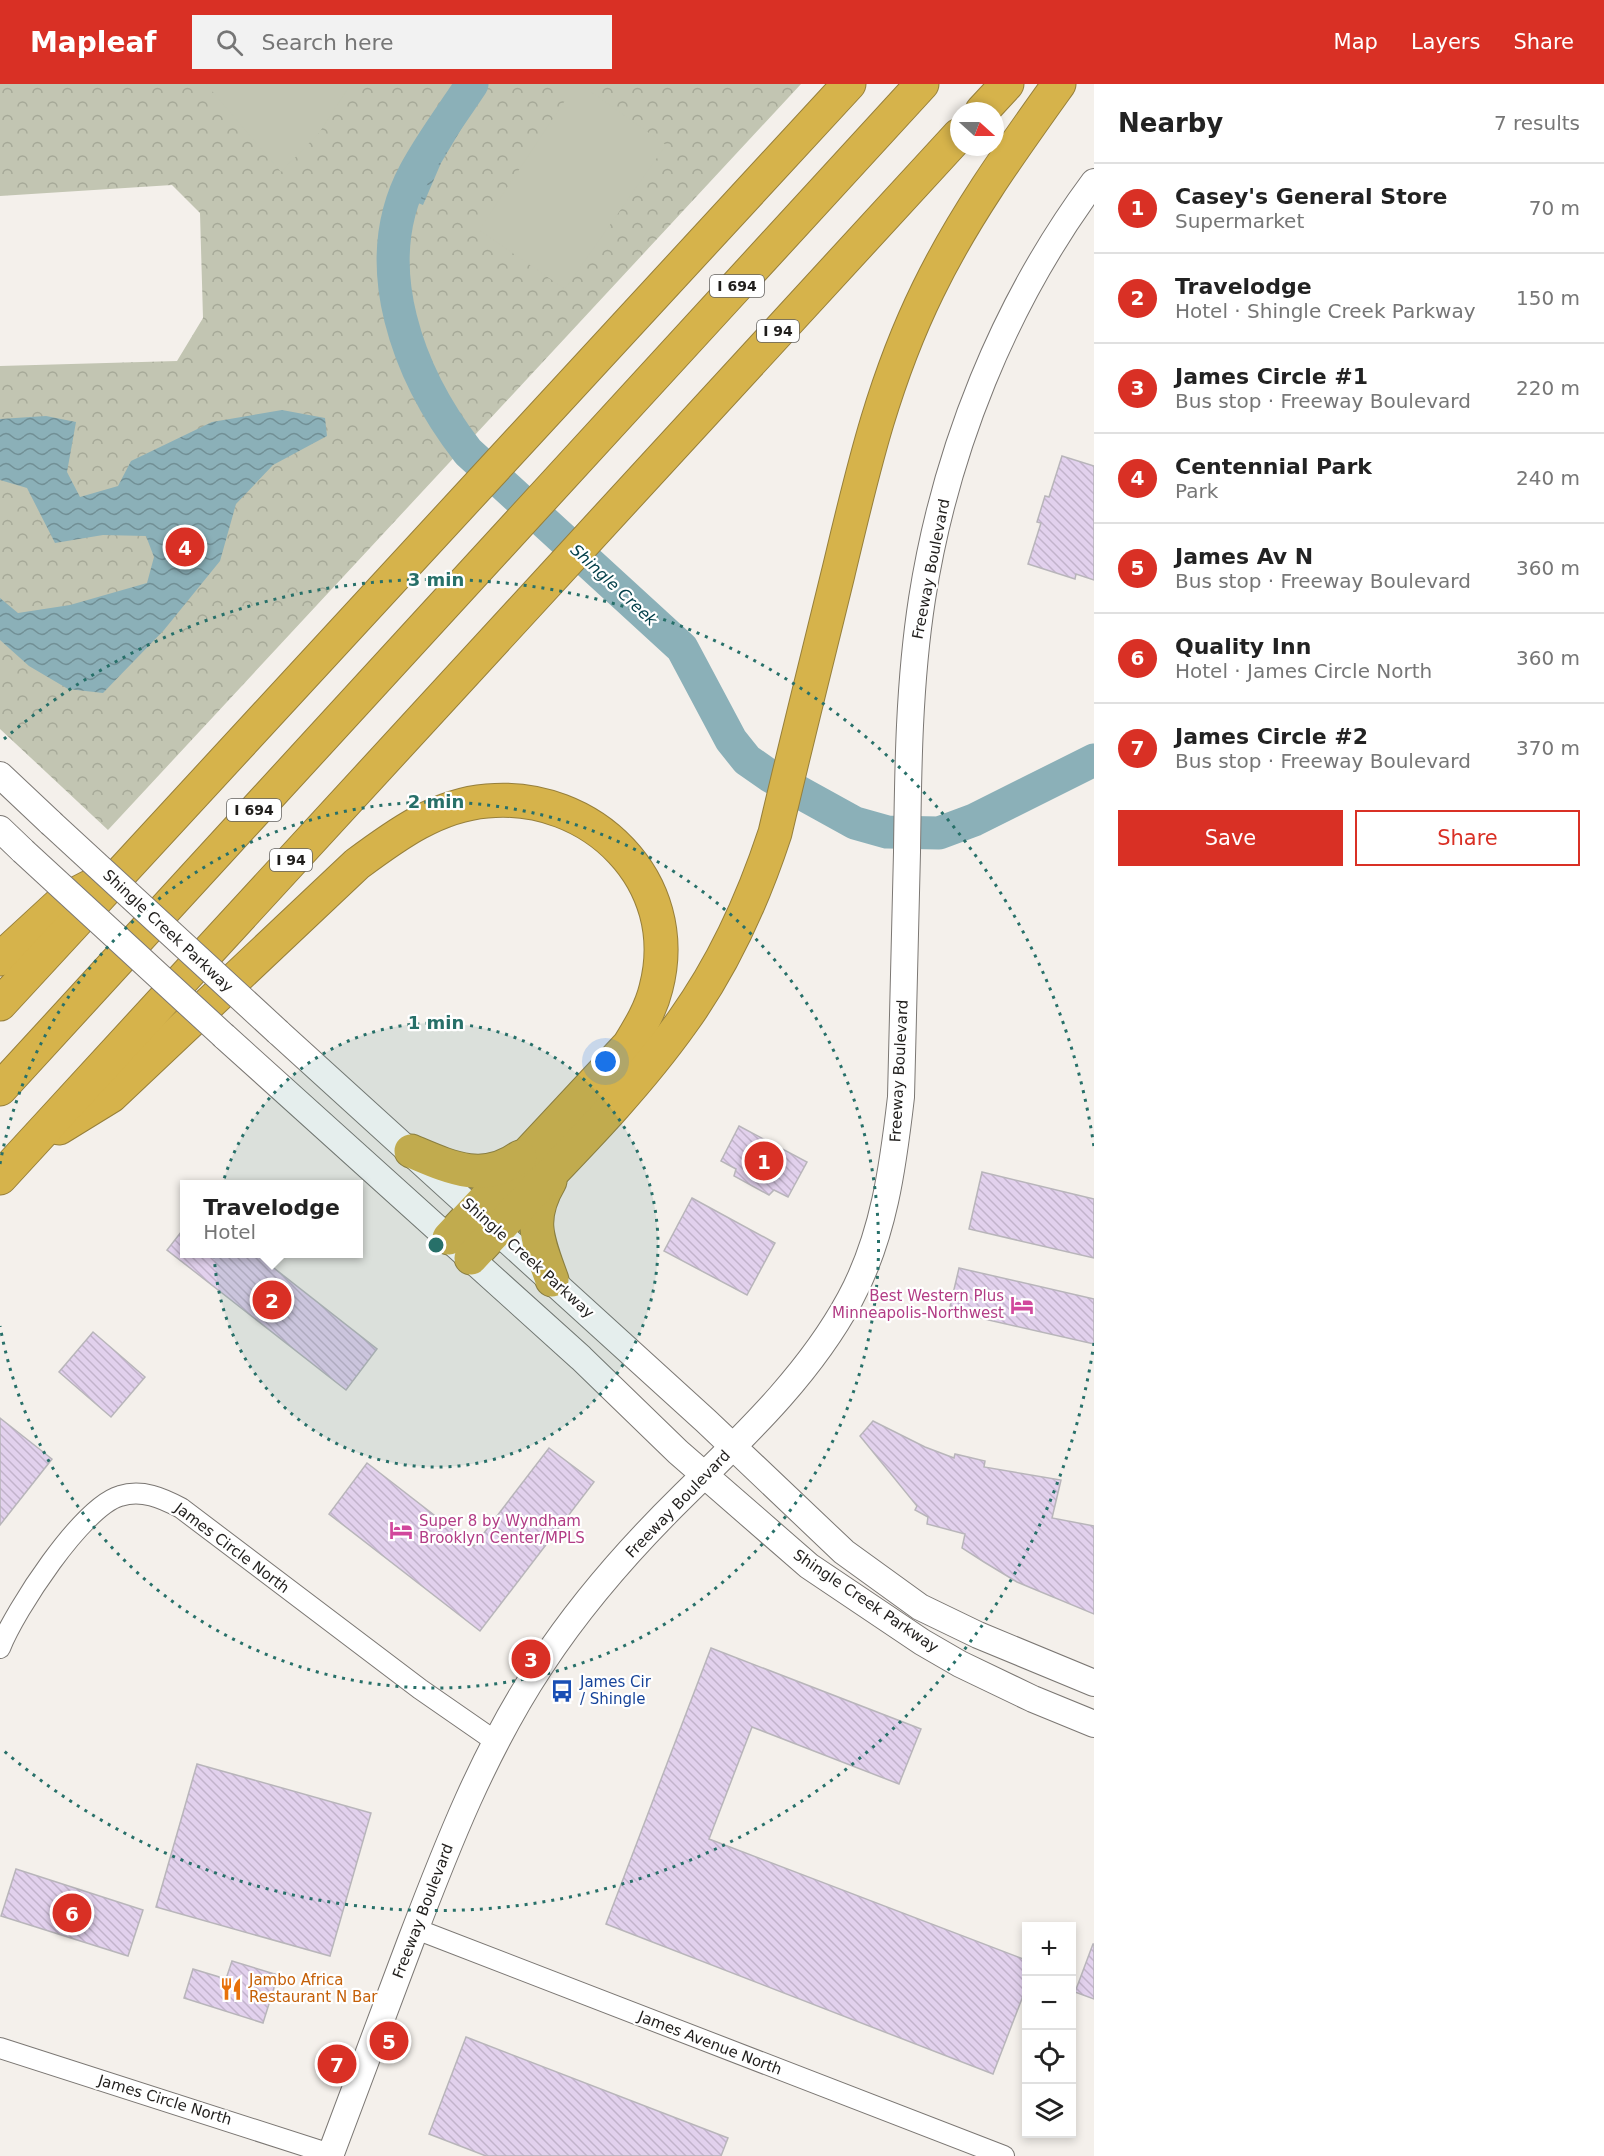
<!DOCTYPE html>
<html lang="en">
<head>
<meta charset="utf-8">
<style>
  body { margin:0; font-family:"DejaVu Sans",sans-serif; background:#f2f2f2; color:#222 }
  .controls { position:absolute; right:18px; bottom:18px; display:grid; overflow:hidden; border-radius:0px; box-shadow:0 3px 9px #0003 }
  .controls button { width:54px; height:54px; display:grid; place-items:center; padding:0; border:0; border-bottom:2px solid #e0e0e0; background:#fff; color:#222; font:30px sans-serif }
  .compass { position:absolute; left:950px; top:18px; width:54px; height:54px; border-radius:50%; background:#fff; box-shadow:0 3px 9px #0003; rotate:111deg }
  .you { position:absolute; left:606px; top:978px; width:21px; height:21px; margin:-15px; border:4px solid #fff; border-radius:50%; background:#1a73e8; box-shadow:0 0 0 9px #1a73e833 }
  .badge { display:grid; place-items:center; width:39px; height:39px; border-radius:50%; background:#d93025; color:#fff; font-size:20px; font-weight:700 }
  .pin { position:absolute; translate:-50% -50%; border:3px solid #fff; box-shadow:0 2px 6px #0006 }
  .popup { position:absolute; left:180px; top:1096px; width:183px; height:78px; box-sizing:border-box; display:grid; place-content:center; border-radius:0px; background:#fff; filter:drop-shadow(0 2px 4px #0005); font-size:20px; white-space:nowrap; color:#767676 }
  .popup b { font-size:22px; color:#222 }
  .popup::after { content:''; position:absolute; left:50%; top:100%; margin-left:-12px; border:12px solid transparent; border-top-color:#fff }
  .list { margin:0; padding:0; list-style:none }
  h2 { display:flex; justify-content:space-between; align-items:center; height:78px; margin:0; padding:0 24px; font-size:26px }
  h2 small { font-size:20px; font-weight:400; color:#767676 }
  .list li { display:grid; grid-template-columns:39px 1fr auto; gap:18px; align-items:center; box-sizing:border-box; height:90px; padding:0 24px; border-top:2px solid #e0e0e0 }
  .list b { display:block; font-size:22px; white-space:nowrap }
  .list p { margin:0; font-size:20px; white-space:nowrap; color:#767676 }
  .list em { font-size:20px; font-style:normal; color:#767676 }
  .actions { display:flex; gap:12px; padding:18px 24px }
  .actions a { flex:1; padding:14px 0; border:2px solid #d93025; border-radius:0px; text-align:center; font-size:21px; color:#d93025 }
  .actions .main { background:#d93025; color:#fff }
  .icon { flex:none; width:33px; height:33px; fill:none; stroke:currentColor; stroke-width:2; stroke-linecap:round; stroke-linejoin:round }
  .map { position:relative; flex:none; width:1094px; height:2072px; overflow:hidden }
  header { display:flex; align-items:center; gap:36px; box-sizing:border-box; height:84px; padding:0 30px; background:#d93025; color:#fff }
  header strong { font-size:28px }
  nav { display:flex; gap:33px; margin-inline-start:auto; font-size:21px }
  .search { width:420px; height:54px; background:#f2f2f2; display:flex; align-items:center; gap:15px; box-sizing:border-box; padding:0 21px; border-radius:0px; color:#767676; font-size:22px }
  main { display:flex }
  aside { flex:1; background:#fff }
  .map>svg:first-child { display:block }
  .park { fill:url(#park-crowns) }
  .pitch { fill:#c2c5b2 }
  .water { fill:url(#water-waves) }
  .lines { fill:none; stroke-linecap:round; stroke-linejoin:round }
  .river { stroke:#8bb0b8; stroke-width:33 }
  .building { fill:url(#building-back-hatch); stroke:#b8b5ba; stroke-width:1.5 }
  .minor-casing { stroke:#7b7773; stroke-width:22 }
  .tertiary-casing { stroke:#7b7773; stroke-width:28 }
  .motorway-casing { stroke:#967f3b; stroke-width:35 }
  .minor { stroke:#fff; stroke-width:20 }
  .tertiary { stroke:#fff; stroke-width:26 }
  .motorway { stroke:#d6b34b; stroke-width:33 }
  .tertiary-bridge-casing { stroke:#7b7773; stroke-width:28; stroke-linecap:butt }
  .tertiary-bridge { stroke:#fff; stroke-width:26 }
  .ring { fill:none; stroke:#277069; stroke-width:3; stroke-dasharray:3 6 }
  .labels { text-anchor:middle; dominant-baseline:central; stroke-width:4.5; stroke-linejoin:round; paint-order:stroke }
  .shield { fill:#fff; stroke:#636260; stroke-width:1.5 }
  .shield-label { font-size:14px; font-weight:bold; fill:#201e1c }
  .street-label { font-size:15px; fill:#201e1c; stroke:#fff }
  .hotel-label { font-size:15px; fill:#b23c85; stroke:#fff; text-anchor:end }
  .transit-label { font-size:15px; fill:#164399; stroke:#fff; text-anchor:start }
  .food-label { font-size:15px; fill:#c56008; stroke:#fff; text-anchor:start }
  .water-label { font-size:16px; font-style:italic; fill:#04404a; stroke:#fff }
  .centre { fill:#277069; stroke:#fff; stroke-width:3 }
  .ring-label { font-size:18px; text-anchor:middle; font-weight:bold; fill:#277069; stroke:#fff; stroke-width:4.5; stroke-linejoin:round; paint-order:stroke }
</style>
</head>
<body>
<header>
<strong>Mapleaf</strong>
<div class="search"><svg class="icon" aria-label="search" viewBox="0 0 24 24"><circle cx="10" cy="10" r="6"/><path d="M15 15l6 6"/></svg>Search here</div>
<nav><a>Map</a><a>Layers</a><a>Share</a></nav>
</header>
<main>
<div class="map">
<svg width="1094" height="2072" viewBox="0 0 1094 2072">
  <defs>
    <pattern id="park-crowns" width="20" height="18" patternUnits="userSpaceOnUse" patternTransform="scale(1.5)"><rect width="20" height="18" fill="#c2c5b2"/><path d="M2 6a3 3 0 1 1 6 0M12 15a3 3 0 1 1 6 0" fill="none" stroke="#a6a998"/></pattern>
    <pattern id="water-waves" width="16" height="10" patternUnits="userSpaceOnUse" patternTransform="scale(1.5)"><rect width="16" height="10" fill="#8bb0b8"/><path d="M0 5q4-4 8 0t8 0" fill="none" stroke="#718f95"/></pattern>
    <pattern id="building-back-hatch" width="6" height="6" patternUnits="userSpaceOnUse" patternTransform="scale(1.5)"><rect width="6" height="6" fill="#e2d1ed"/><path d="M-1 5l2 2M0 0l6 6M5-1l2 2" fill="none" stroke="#c2b3cb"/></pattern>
  </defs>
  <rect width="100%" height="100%" fill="#f4f0eb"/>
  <path class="park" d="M0 0H801L108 746 0 645V282L177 277 203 234 200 129 172 101 0 112Z"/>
  <g class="pitch">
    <path d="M206 0H351L319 49 281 88Z"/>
    <path d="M576 0H580L666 61 565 205 479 146Z"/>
  </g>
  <g class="water">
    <path d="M455 0H488L441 79 423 121 389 107Z"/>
    <path d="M282 326 325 334 327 352 273 381 236 420 220 477 164 546 103 609 68 605 29 582 0 556V514L18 529 70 521 147 499 154 473 146 452 103 451 55 459 27 404 0 396V335L46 332 76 338 67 388 80 413 118 402 131 377 212 338Z"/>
  </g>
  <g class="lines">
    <path class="river" d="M472 0C453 29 431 58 415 88 365 181 409 292 468 368L682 564 731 656 747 676 770 692 855 739 887 748 939 749 974 736 1094 676"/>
  </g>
  <g class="building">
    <path d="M1062 372 1094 382V496L1076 490 1075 495 1028 480 1041 439 1037 438 1045 412 1049 413Z"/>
    <path d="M739 1042 807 1078 788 1113 774 1106 769 1111 734 1092 736 1085 721 1077Z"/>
    <path d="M982 1088 1094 1115V1174L969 1145Z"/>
    <path d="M692 1114 775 1159 747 1211 664 1167Z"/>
    <path d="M185 1143V1170H256L377 1265 346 1306 167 1166Z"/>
    <path d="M959 1184 1094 1215V1260L949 1227Z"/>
    <path d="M93 1248 145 1293 111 1333 59 1288Z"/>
    <path d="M0 1334 52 1375 0 1441Z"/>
    <path d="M873 1337 925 1363 954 1374 955 1370 985 1377 984 1383 1061 1396 1052 1434 1094 1442V1530L1017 1498 984 1478 962 1464 965 1450 927 1440 928 1433 915 1426 917 1422 860 1352Z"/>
    <path d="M549 1364 594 1398 480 1547 329 1430 367 1379 474 1462Z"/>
    <path d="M711 1564 921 1645 899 1700 752 1643 709 1755 1026 1876V1904L993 1990 606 1840Z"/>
    <path d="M197 1680 371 1729 330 1872 156 1823Z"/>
    <path d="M16 1785 143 1826 128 1872 1 1832Z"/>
    <path d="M1093 1860H1094V1915L1075 1908Z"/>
    <path d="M232 1877 278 1891 263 1939 184 1914 193 1885 226 1895Z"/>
    <path d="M466 1953 728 2054 721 2072H486L429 2050Z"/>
  </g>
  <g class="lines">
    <g class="minor-casing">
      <g id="minor">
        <path d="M0 1564C15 1526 82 1423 120 1412 142 1405 162 1414 181 1424L420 1605 495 1657"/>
        <path d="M416 1845 1004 2072"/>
        <path d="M0 1964 330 2070"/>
      </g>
    </g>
    <g class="tertiary-casing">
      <g id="tertiary">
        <path d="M0 691 51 739"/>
        <path d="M0 745 23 767"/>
        <path d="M278 948 706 1337 844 1468 920 1523 978 1551 1094 1599"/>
        <path d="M224 952 581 1274 678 1368 809 1482 922 1558 960 1580 1033 1615 1094 1640"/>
        <path d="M330 2072C357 2001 384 1930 410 1859 447 1762 484 1667 541 1581 581 1520 632 1462 684 1411 745 1351 809 1291 850 1215 884 1152 893 1082 901 1013 903 931 905 850 907 768 908 684 909 599 922 515 945 367 1004 219 1094 98"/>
      </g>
    </g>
    <g class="motorway-casing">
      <g id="motorway">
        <path d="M982 27 1007 0"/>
        <path d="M0 875 64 816 99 798"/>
        <path d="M0 920 849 0"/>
        <path d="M0 1005 922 0"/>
        <path d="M59 1044 111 1012 357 780C396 751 437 721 487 717 591 707 684 797 656 904 651 925 640 943 629 961L449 1154"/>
        <path d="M411 1067C449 1083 483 1100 520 1073"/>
        <path d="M0 1094 959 51"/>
        <path d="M550 1097C527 1136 538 1157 552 1196"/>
        <path d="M471 1174C542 1096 622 1023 683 937 724 880 753 816 775 749 795 663 817 576 838 490 862 390 882 300 928 206 964 132 1011 67 1059 0"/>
      </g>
    </g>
    <use href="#minor" class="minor"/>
    <use href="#tertiary" class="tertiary"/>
    <use href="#motorway" class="motorway"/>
    <g class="tertiary-bridge-casing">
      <g id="tertiary-bridge">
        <path d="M51 739 278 948"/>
        <path d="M23 767 224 952"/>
      </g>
    </g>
    <use href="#tertiary-bridge" class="tertiary-bridge"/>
  </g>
  <circle cx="436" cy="1161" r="222" fill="#277069" fill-opacity=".12"/>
  <g class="ring">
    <circle cx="436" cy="1161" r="222"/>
    <path d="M0 1080A443 443 0 1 1 0 1242"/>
    <path d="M1094 1259A665 665 0 0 1 4 1667M4 655A665 665 0 0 1 1094 1063"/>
  </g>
  <defs>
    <g id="hotel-bare" transform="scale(1.8)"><path d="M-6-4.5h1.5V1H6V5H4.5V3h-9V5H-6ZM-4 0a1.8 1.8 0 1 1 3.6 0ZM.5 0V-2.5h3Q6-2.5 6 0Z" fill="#d1479c" stroke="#fff" stroke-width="2.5" paint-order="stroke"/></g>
    <g id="bus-bare" transform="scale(1.8)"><path d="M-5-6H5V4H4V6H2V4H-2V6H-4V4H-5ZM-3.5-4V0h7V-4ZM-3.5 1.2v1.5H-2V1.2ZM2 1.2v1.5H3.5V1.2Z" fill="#1a4fb4" stroke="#fff" stroke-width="2.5" paint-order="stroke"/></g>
    <g id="restaurant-bare" transform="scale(1.8)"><path d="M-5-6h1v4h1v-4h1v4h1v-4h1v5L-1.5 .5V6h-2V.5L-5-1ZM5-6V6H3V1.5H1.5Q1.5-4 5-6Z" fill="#e8710a" stroke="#fff" stroke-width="2.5" paint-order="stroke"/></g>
  </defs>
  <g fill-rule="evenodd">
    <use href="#hotel-bare" x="1022" y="1221"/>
    <use href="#hotel-bare" x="401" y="1446"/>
    <use href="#bus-bare" x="562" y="1607"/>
    <use href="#restaurant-bare" x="231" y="1905"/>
  </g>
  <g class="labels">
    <g class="shield">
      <rect x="710" y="191" width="54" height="22" rx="4.5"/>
      <rect x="757" y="236" width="42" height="22" rx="4.5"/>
      <rect x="227" y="715" width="54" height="22" rx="4.5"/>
      <rect x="270" y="765" width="42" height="22" rx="4.5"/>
    </g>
    <g class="shield-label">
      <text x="737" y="202">I 694</text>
      <text x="778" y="247">I 94</text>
      <text x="254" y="726">I 694</text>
      <text x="291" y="776">I 94</text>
    </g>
    <g class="street-label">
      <text transform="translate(931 485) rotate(-79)">Freeway Boulevard</text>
      <text transform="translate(168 847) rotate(43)">Shingle Creek Parkway</text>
      <text transform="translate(899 987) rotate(-87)">Freeway Boulevard</text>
      <text transform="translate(528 1174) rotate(42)">Shingle Creek Parkway</text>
      <text transform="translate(678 1420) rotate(-46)">Freeway Boulevard</text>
      <text transform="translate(232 1464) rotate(37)">James Circle North</text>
      <text transform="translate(866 1517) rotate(34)">Shingle Creek Parkway</text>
      <text transform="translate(423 1827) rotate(-69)">Freeway Boulevard</text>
      <text transform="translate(710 1959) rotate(21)">James Avenue North</text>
      <text transform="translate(165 2016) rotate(17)">James Circle North</text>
    </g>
    <g class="hotel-label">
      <text x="1004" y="1212">Best Western Plus<tspan x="1004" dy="17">Minneapolis-Northwest</tspan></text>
      <text x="419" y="1437" text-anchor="start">Super 8 by Wyndham<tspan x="419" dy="17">Brooklyn Center/MPLS</tspan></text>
    </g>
    <g class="transit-label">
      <text x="580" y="1598">James Cir<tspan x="580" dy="17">/ Shingle</tspan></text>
    </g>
    <g class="food-label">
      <text x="249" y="1896">Jambo Africa<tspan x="249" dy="17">Restaurant N Bar</tspan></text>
    </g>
    <g class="water-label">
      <text transform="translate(614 501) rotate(43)">Shingle Creek</text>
    </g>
  </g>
  <circle cx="436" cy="1161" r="9" class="centre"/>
  <g class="ring-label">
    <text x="436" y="502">3 min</text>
    <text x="436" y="724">2 min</text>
    <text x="436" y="945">1 min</text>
  </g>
</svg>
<div class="controls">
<button>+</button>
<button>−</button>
<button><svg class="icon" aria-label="locate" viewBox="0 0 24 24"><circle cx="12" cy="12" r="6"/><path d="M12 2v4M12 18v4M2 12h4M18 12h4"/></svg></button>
<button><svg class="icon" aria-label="layers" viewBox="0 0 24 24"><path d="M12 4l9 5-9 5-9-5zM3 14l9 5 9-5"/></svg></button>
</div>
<svg class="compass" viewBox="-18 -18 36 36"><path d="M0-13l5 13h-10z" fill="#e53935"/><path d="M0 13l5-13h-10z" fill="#767676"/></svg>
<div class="you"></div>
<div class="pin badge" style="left:764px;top:1077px">1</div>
<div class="pin badge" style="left:272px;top:1216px">2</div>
<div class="popup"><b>Travelodge</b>Hotel</div>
<div class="pin badge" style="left:531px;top:1575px">3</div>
<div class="pin badge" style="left:185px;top:463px">4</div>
<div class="pin badge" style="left:389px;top:1957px">5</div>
<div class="pin badge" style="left:72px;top:1829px">6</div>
<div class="pin badge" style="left:337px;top:1980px">7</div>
</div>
<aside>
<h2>Nearby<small>7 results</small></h2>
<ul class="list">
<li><span class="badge">1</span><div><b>Casey's General Store</b><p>Supermarket</p></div><em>70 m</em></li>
<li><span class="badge">2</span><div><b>Travelodge</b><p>Hotel · Shingle Creek Parkway</p></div><em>150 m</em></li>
<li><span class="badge">3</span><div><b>James Circle #1</b><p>Bus stop · Freeway Boulevard</p></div><em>220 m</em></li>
<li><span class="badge">4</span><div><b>Centennial Park</b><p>Park</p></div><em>240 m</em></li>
<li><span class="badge">5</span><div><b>James Av N</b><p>Bus stop · Freeway Boulevard</p></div><em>360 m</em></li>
<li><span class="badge">6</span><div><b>Quality Inn</b><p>Hotel · James Circle North</p></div><em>360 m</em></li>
<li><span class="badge">7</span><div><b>James Circle #2</b><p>Bus stop · Freeway Boulevard</p></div><em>370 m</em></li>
</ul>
<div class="actions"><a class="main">Save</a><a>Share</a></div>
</aside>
</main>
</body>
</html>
